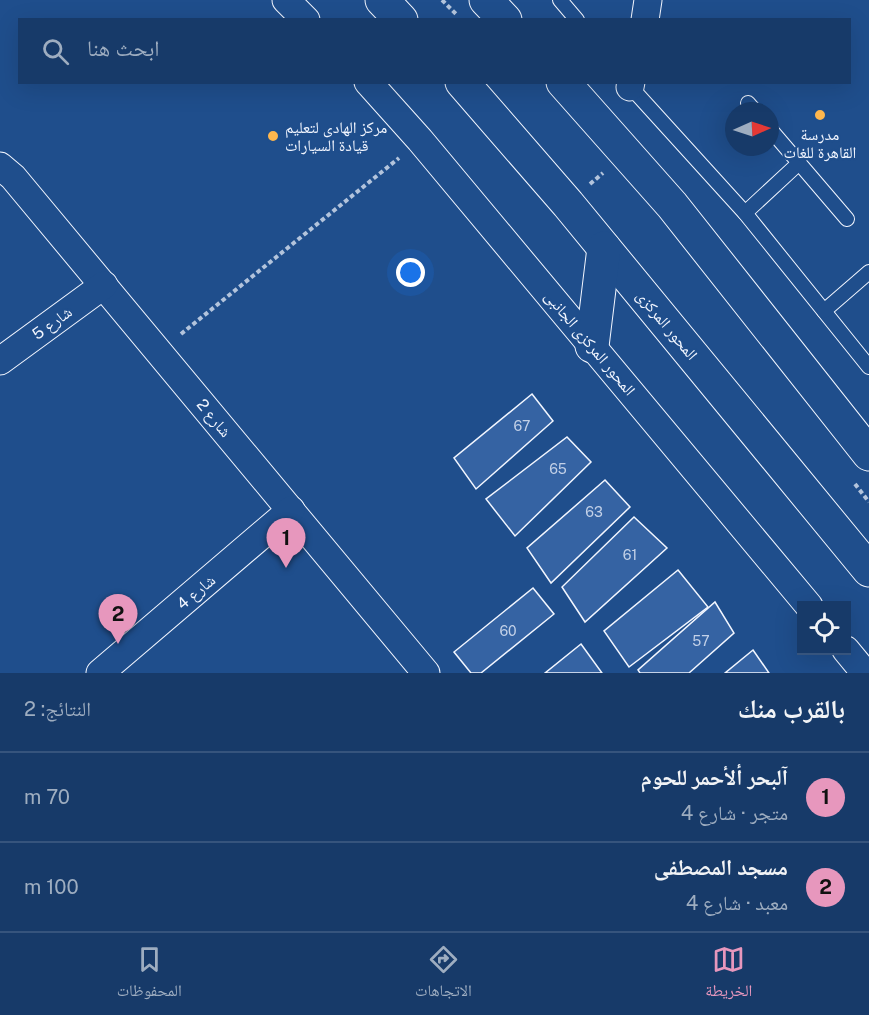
<!DOCTYPE html>
<html lang="ar">
<head>
<meta charset="utf-8">
<style>
  body { margin:0; font-family:"Public Sans","Noto Naskh Arabic",sans-serif; background:#20416f; color:#f1f3f6; direction:rtl }
  .controls { position:absolute; right:18px; bottom:18px; display:grid; overflow:hidden; border-radius:0px; box-shadow:0 6px 24px #0002 }
  .controls button { width:54px; height:54px; display:grid; place-items:center; padding:0; border:0; border-bottom:2px solid #36547d; background:#173a69; color:#f1f3f6; font:30px sans-serif }
  .compass { position:absolute; left:725px; top:102px; width:54px; height:54px; border-radius:50%; background:#173a69; box-shadow:0 6px 24px #0002; rotate:87deg }
  .you { position:absolute; left:411px; top:273px; width:21px; height:21px; margin:-15px; border:4px solid #fff; border-radius:50%; background:#1a73e8; box-shadow:0 0 0 9px #1a73e833 }
  .badge { display:grid; place-items:center; width:39px; height:39px; border-radius:50%; background:#e797bd; color:#111; font-size:20px; font-weight:700 }
  .pin { position:absolute; translate:-50% -50px; filter:drop-shadow(0 2px 3px #0008) }
  .pin::after { content:''; position:absolute; top:32px; width:21px; height:18px; background:inherit; clip-path:polygon(0 0,100% 0,50% 100%) }
  .list { margin:0; padding:0; list-style:none }
  h2 { display:flex; justify-content:space-between; align-items:center; height:78px; margin:0; padding:0 24px; font-size:26px }
  h2 small { font-size:20px; font-weight:400; color:#9eadc0 }
  .list li { display:grid; grid-template-columns:39px 1fr auto; gap:18px; align-items:center; box-sizing:border-box; height:90px; padding:0 24px; border-top:2px solid #36547d }
  .list b { display:block; font-size:22px; white-space:nowrap }
  .list p { margin:0; font-size:20px; white-space:nowrap; color:#9eadc0 }
  .list em { font-size:20px; font-style:normal; color:#9eadc0 }
  .icon { flex:none; width:33px; height:33px; fill:none; stroke:currentColor; stroke-width:2; stroke-linecap:round; stroke-linejoin:round }
  .map { position:relative; flex:none; width:869px; height:673px; overflow:hidden; direction:ltr }
  .search { position:absolute; background:#173a69; box-shadow:0 6px 24px #0002; left:18px; right:18px; top:18px; height:66px; display:flex; align-items:center; gap:15px; box-sizing:border-box; padding:0 21px; border-radius:0px; color:#9eadc0; font-size:22px }
  .sheet { height:258px; background:#173a69 }
  nav { display:flex; justify-content:space-around; align-items:center; box-sizing:border-box; height:84px; border-top:2px solid #36547d; background:#173a69; font-size:16px; color:#9eadc0 }
  nav a { display:grid; justify-items:center; gap:3px }
  nav .on { color:#e797bd }
  .map>svg:first-child { display:block }
  .building { fill:#3563a3; stroke:#f2f6ff; stroke-width:1.5 }
  .lines { fill:none; stroke-linecap:round; stroke-linejoin:round }
  .lane-casing { stroke:#f2f6ff; stroke-width:16 }
  .street-casing { stroke:#f2f6ff; stroke-width:29 }
  .secondary-casing { stroke:#f2f6ff; stroke-width:35 }
  .path { stroke:#b3c4dc; stroke-width:4; stroke-dasharray:4.5 3; stroke-linecap:butt }
  .lane { stroke:#1f4e8c; stroke-width:14 }
  .street { stroke:#1f4e8c; stroke-width:27 }
  .secondary { stroke:#1f4e8c; stroke-width:33 }
  .poi-dot { fill:#ffb74d; stroke:#1f4e8c; stroke-width:2 }
  .labels { text-anchor:middle; dominant-baseline:central; stroke-width:4.5; stroke-linejoin:round; paint-order:stroke }
  .number-label { font-size:14px; fill:#c3d1e8 }
  .poi-label { font-size:16px; fill:#f2f6ff; stroke:#1f4e8c; text-anchor:start }
  .street-label { font-size:16px; fill:#f2f6ff; stroke:#1f4e8c }
</style>
</head>
<body>
<div class="map">
<svg width="869" height="673" viewBox="0 0 869 673">
  <rect width="100%" height="100%" fill="#1f4e8c"/>
  <g class="building">
    <path d="M532 394 553 421 476 489 454 458Z"/>
    <path d="M567 437 591 462 515 536 486 499Z"/>
    <path d="M605 480 630 507 551 583 527 548Z"/>
    <path d="M634 517 667 548 585 622 562 587Z"/>
    <path d="M678 570 708 607 629 667 604 631Z"/>
    <path d="M533 588 554 614 481 673H471L454 652Z"/>
    <path d="M715 602 734 633 689 673H640L638 670Z"/>
    <path d="M581 644 602 673H545Z"/>
    <path d="M753 650 769 673H725Z"/>
  </g>
  <g class="lines">
    <g class="lane-casing">
      <g id="lane">
        <path d="M560 0 577 20"/>
        <path d="M627 83 745 213 869 367"/>
        <path d="M748 103 755 111"/>
        <path d="M770 129 847 219"/>
        <path d="M745 213 799 163"/>
        <path d="M824 311 869 272"/>
      </g>
    </g>
    <g class="street-casing">
      <g id="street">
        <path d="M286 0 306 20"/>
        <path d="M645 20 648 0"/>
        <path d="M368 82 420 140 809 606"/>
        <path d="M630 87 631 82"/>
        <path d="M0 166 13 177 426 673"/>
        <path d="M0 361 104 285"/>
        <path d="M846 650 865 673"/>
        <path d="M100 673 291 510"/>
      </g>
    </g>
    <g class="secondary-casing">
      <g id="secondary">
        <path d="M382 0 401 20"/>
        <path d="M486 0 505 20"/>
        <path d="M462 82 568 204 869 570"/>
        <path d="M563 82 672 205 869 454"/>
        <path d="M592 346 604 248"/>
      </g>
    </g>
    <g class="path">
      <path d="M442 0 457 15"/>
      <path d="M590 184 603 173"/>
      <path d="M181 334 399 158"/>
      <path d="M855 484 869 502"/>
    </g>
    <use href="#lane" class="lane"/>
    <use href="#street" class="street"/>
    <use href="#secondary" class="secondary"/>
  </g>
  <g class="poi-dot">
    <circle cx="820" cy="115" r="6"/>
    <circle cx="273" cy="136" r="6"/>
  </g>
  <g class="labels">
    <g class="number-label">
      <text x="522" y="426">67</text>
      <text x="558" y="469">65</text>
      <text x="594" y="512">63</text>
      <text x="630" y="555">61</text>
      <text x="508" y="631">60</text>
      <text x="701" y="641">57</text>
    </g>
    <g class="poi-label">
      <text x="285" y="127">مركز الهادى لتعليم<tspan x="285" dy="18">قيادة السيارات</tspan></text>
      <text x="820" y="134" text-anchor="middle">مدرسة<tspan x="820" dy="18">القاهرة للغات</tspan></text>
    </g>
    <g class="street-label">
      <text transform="translate(52 323) rotate(-36)">شارع 5</text>
      <text transform="translate(667 325) rotate(50)">المحور المركزى</text>
      <text transform="translate(590 343) rotate(50)">المحور المركزى الجانبى</text>
      <text transform="translate(214 418) rotate(50)">شارع 2</text>
      <text transform="translate(196 592) rotate(-40)">شارع 4</text>
    </g>
  </g>
</svg>
<div class="controls">
<button><svg class="icon" aria-label="locate" viewBox="0 0 24 24"><circle cx="12" cy="12" r="6"/><path d="M12 2v4M12 18v4M2 12h4M18 12h4"/></svg></button>
</div>
<svg class="compass" viewBox="-18 -18 36 36"><path d="M0-13l5 13h-10z" fill="#e53935"/><path d="M0 13l5-13h-10z" fill="#9eadc0"/></svg>
<div class="you"></div>
<div class="pin badge" style="left:286px;top:568px">1</div>
<div class="pin badge" style="left:118px;top:644px">2</div>
<div class="search"><svg class="icon" aria-label="search" viewBox="0 0 24 24"><circle cx="10" cy="10" r="6"/><path d="M15 15l6 6"/></svg>ابحث هنا</div>
</div>
<section class="sheet">
<h2>بالقرب منك<small>النتائج: 2</small></h2>
<ul class="list">
<li><span class="badge">1</span><div><b>آلبحر ألأحمر للحوم</b><p>متجر · شارع 4</p></div><em>70 m</em></li>
<li><span class="badge">2</span><div><b>مسجد المصطفى</b><p>معبد · شارع 4</p></div><em>100 m</em></li>
</ul>
</section>
<nav>
<a class="on"><svg class="icon" aria-label="map" viewBox="0 0 24 24"><path d="M3 6l6-2 6 2 6-2v14l-6 2-6-2-6 2zM9 4v14M15 6v14"/></svg>الخريطة</a>
<a><svg class="icon" aria-label="directions" viewBox="0 0 24 24"><path d="M12 3l9 9-9 9-9-9zM9 14v-3h6M13 9l2 2-2 2"/></svg>الاتجاهات</a>
<a><svg class="icon" aria-label="saved" viewBox="0 0 24 24"><path d="M7 4h10v16l-5-4-5 4z"/></svg>المحفوظات</a>
</nav>
</body>
</html>
